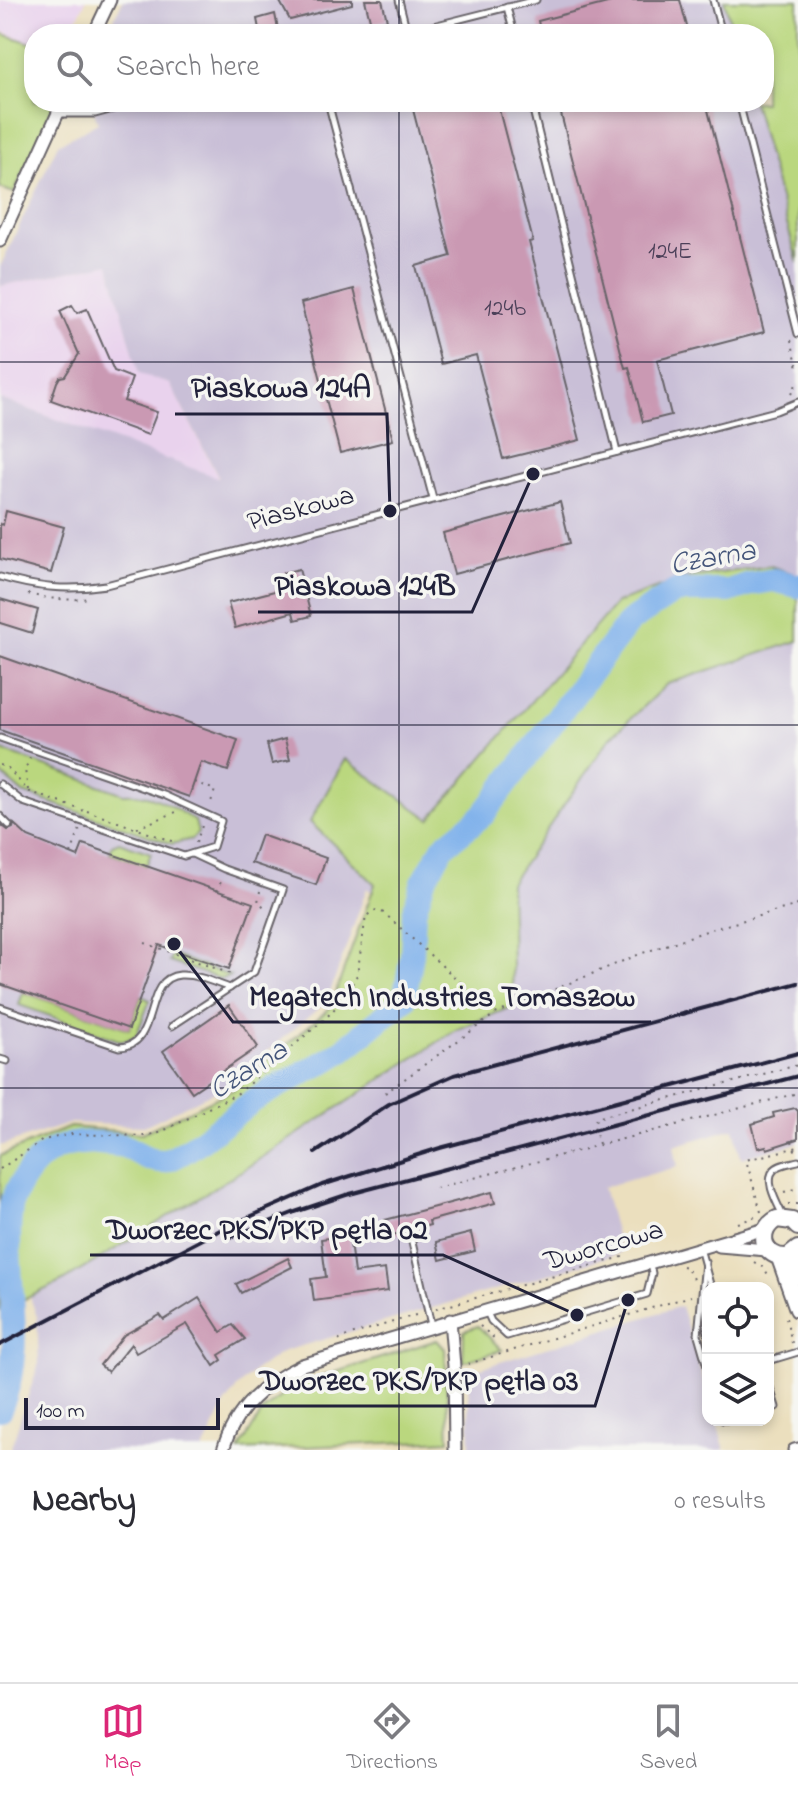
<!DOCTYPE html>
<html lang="en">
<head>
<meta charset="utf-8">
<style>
  body { margin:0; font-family:"Indie Flower",sans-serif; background:#f2f2f3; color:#2b2b33 }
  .controls { position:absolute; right:24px; bottom:24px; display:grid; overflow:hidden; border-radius:16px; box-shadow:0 4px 12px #0003 }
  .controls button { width:72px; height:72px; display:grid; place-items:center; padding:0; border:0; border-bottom:2px solid #e1e1e2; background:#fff; color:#2b2b33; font:40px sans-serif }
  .scale { position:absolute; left:24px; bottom:20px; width:196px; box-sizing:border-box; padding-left:8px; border:4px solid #22223b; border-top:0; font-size:22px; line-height:28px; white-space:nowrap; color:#22223b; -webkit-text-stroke:6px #f6f6f2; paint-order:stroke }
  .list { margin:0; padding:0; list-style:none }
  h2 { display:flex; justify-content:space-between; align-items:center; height:104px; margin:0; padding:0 32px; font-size:34px }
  h2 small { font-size:26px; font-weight:400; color:#7c7c81 }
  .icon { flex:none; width:44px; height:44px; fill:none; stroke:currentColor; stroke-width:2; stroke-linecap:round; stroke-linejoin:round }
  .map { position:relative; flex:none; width:798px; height:1450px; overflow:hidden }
  .search { position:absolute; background:#fff; box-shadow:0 4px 12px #0003; left:24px; right:24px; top:24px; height:88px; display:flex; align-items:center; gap:20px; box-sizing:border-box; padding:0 28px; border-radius:32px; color:#7c7c81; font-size:30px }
  .sheet { height:232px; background:#fff }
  nav { display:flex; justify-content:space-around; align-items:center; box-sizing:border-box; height:112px; border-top:2px solid #e1e1e2; background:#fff; font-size:22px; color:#7c7c81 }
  nav a { display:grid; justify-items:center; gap:4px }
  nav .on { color:#db2777 }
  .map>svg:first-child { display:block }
  .built { fill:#e9d2ed }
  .industrial { fill:#c9bfd7 }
  .green { fill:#bad77e; stroke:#6e7c5c; stroke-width:2 }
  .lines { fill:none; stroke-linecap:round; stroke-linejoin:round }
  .river { stroke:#7fb1eb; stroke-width:24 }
  .building { fill:#ca99b3 }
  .lane-casing { stroke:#686469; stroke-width:9 }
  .street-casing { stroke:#686469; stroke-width:15 }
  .secondary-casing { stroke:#686469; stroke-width:20 }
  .path { stroke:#686469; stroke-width:2; stroke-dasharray:2 6; stroke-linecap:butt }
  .lane { stroke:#fff; stroke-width:5 }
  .street { stroke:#fff; stroke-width:11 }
  .secondary { stroke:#fff; stroke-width:16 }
  .rail { stroke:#22223b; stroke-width:4 }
  .grid { fill:none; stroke:#22223b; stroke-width:2; stroke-opacity:0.55 }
  .labels { text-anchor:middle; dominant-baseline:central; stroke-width:7; stroke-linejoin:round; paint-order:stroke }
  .number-label { font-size:24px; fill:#4c4059 }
  .street-label { font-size:28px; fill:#22223b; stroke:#f6f6f2 }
  .water-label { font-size:30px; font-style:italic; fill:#435479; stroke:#f6f6f2 }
  .leader { fill:none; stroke:#22223b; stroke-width:3 }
  .callout-dot { fill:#22223b; stroke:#f6f6f2; stroke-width:3 }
  .callout-label { font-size:30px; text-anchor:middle; font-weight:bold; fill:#22223b; stroke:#f6f6f2; stroke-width:7; stroke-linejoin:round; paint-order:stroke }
</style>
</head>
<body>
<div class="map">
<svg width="798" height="1450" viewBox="0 0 798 1450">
  <rect width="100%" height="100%" fill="#f6f6f2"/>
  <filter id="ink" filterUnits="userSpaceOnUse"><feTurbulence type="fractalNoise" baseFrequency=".0125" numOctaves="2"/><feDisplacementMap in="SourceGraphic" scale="16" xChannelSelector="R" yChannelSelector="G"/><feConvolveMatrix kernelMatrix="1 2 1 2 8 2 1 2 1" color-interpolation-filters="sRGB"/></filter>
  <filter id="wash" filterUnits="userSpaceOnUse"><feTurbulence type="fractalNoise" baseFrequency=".006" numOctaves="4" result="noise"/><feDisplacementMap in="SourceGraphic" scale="32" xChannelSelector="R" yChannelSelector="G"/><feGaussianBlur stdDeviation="1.8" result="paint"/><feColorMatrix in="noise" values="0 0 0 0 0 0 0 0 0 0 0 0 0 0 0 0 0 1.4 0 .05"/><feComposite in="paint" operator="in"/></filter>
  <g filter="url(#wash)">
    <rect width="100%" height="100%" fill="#ebdfbe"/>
    <g class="built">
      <path d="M0 0H86L70 34H34V43L0 31Z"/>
      <path d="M109 263 139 373 170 384 219 479 0 399V286Z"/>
    </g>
    <g class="industrial">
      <path d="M123 0H798V1143L741 1158 734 1128 674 1146 678 1167 603 1187 621 1253 284 1351 256 1370 237 1388 224 1406 203 1450H10L39 1363 37 1317 22 1274 110 1157 490 1005 367 888 327 1001 228 1085 144 1126 71 1123 0 1146V399L219 478 170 384 139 374 109 263 0 286V267L58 144 98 123 91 102H764V34H107Z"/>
      <path d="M681 1306 708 1395V1420H716L725 1450H470L468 1372Z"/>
    </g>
    <g class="green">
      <path d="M724 0H798V263L753 102H764V34H734Z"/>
      <path d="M0 33 34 44V102H55L14 193 0 188Z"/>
      <path d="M770 566 798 575V641L667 684 610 738 510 883 513 1006 456 1030 246 1168 65 1280 0 1311V1156L70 1127 142 1133 233 1090 330 1008 375 884 310 822 345 759 430 819 616 603 685 578Z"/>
      <path d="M0 750 124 794C151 791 173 807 195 821L198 833 192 839 172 844 23 793 0 773Z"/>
      <path d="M119 842 151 853 146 866 110 853 112 845Z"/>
      <path d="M172 955 230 976 221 979 169 962Z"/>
      <path d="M23 992 129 1029 141 996 150 1000 136 1036 126 1040H118L19 1005Z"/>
      <path d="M478 1326 502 1350 463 1362 464 1331Z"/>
      <path d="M437 1340 445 1349 449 1440 239 1450 263 1411 293 1386Z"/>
    </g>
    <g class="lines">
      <path class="river" d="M0 1409C30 1342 0 1269 12 1201 29 1160 54 1139 100 1143 108 1144 116 1144 124 1146 136 1151 149 1162 163 1161 181 1160 235 1114 253 1101 282 1082 315 1070 343 1050 364 1034 383 1016 404 1000L412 955 414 912 423 882 443 847 483 815 629 622 676 591H729L750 584 774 580 798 586"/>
    </g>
    <g id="blocks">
      <g class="building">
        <path d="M279 0H352V4L290 20Z"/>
        <path d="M365 0H382L387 20 371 24Z"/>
        <path d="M619 0H680L689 34H541L538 21Z"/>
        <path d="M275 14 279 34H260L257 19Z"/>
        <path d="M411 102H497L533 241 529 242 580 440 503 459 476 355 441 364 416 266 451 256Z"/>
        <path d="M558 102H706L764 332 657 360 671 415 643 422 629 367 625 368Z"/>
        <path d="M354 289 393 440 340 453 301 303Z"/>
        <path d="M72 305 77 313 87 309 114 371 132 378 124 401 157 412 148 435 51 400 57 382 60 377 65 376 79 354 60 311Z"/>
        <path d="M560 502 570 543 454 574 443 533Z"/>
        <path d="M6 511 64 527 51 573 0 559V524L3 525Z"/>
        <path d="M299 569 311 616 295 620 293 612 235 628 228 603 286 588 283 573Z"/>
        <path d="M0 599 38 610 32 633 0 623Z"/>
        <path d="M0 656 238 740 228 771 201 762 189 797 0 730Z"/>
        <path d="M285 739 290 760 272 764 267 744Z"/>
        <path d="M0 824 8 830 13 828 14 824 28 837 78 857 83 844 253 903 229 969 159 945 129 1029 0 984Z"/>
        <path d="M261 835 326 858 316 885 251 863Z"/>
        <path d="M229 1005 258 1047 192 1092 163 1051Z"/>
        <path d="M795 1108 798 1111V1139L767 1149 766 1146 758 1148 752 1124 774 1117 773 1113Z"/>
        <path d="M492 1192 495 1203 429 1221 430 1225 389 1236 385 1220Z"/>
        <path d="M471 1233 475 1251 440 1260 436 1242Z"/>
        <path d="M349 1235 354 1273 385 1269 388 1291 314 1301 311 1279 326 1277 321 1239Z"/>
        <path d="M288 1258 292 1267 241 1293 236 1284Z"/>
        <path d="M199 1298 221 1332 233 1325 245 1339 219 1355 222 1360 214 1366 187 1324 136 1353 131 1344 108 1372 100 1365 124 1335 160 1315 164 1320Z"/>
      </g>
    </g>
  </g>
  <g filter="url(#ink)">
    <use href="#blocks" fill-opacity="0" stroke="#686469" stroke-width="2"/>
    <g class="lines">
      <g class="lane-casing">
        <g id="lane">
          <path d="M399 0 407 32"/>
          <path d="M713 0 722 34"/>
          <path d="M507 7 514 34"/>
          <path d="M401 34 536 0"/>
          <path d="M328 102 433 499"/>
          <path d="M531 102 617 452"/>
          <path d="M739 102 798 334"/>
          <path d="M59 114H95L139 102"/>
          <path d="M0 577C37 588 68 591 106 585L776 411 798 402"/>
          <path d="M0 738 164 795 221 821 213 847 184 856 23 802 0 784"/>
          <path d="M0 816 9 825"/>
          <path d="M0 1007 119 1047C161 1046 141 978 180 975 197 974 215 983 230 988"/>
          <path d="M172 1026 254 972 283 890 224 869 192 854"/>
          <path d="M0 1059 7 1061"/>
          <path d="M784 1218C779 1206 763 1181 774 1170 779 1164 791 1163 798 1161"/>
          <path d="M411 1238 431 1325"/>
          <path d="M700 1248 711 1288"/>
          <path d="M705 1262 698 1335 708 1370"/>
          <path d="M705 1302 708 1334"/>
          <path d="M486 1310 491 1321 507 1336 647 1294 652 1273 650 1265"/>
          <path d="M768 1361 798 1352"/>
          <path d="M768 1381 776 1407 768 1409"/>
          <path d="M723 1420H729"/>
        </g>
      </g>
      <g class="street-casing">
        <g id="street">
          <path d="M94 34 110 0"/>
          <path d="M0 241 63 102"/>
          <path d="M719 1246 767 1250"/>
          <path d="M450 1320 454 1366 455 1450"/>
          <path d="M223 1450C235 1408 265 1383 302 1365L765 1229"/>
          <path d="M794 1450 798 1449"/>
        </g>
      </g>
      <g class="secondary-casing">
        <g id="secondary">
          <path d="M798 1227 792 1221 777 1219C755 1231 763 1259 788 1257L798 1249"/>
          <path d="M794 1254 798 1276"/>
          <path d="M780 1258 798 1309"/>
        </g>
      </g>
      <g class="path">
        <path d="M791 340 798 367"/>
        <path d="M791 394 798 381"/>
        <path d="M28 594C48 599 68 601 89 598"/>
        <path d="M0 765 8 768 28 791 87 812"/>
        <path d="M194 782 215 790 210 805"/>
        <path d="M28 790 25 770 30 757"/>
        <path d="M87 811 177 843"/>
        <path d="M137 828 176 812"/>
        <path d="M196 843 203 823"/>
        <path d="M71 854 80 829"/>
        <path d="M216 891 222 880"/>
        <path d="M260 891 258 902 266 908"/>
        <path d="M145 943 231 974"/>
        <path d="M385 1093 495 1014 640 954 712 929 798 905"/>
        <path d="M792 1141 796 1153"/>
        <path d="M599 1144 594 1126 596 1118 798 1065"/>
        <path d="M0 1169 43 1140 72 1134 144 1136 159 1133 238 1093 326 1018 345 997 357 975 366 916 376 910 384 913 495 1014"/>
        <path d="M436 1188 798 1093"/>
        <path d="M784 1192 798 1188"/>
        <path d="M788 1204H798"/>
        <path d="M761 1212 746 1160 798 1147"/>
        <path d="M738 1223 758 1216"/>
        <path d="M754 1262 764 1268 769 1276"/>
        <path d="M682 1266 686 1267 693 1279"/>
        <path d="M436 1309 626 1256"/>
        <path d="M786 1318 792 1343"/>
        <path d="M480 1326 496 1340"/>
        <path d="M339 1341 341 1338 419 1314"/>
        <path d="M468 1364 691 1296"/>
      </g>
      <use href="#lane" class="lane"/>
      <use href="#street" class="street"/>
      <use href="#secondary" class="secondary"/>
      <g class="rail">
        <path d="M315 1153 389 1104 454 1075 798 983"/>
        <path d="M231 1237 295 1212 346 1195 798 1076"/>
        <path d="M0 1345 222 1229 322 1185 440 1148 798 1053"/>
      </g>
    </g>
  </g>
  <path class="grid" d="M399 0V34M399 102V1450M0 362H798M0 725H798M0 1088H798"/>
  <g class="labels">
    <g class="number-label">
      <text x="670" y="252">124E</text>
      <text x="505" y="309">124b</text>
    </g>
    <g class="street-label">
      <text transform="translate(301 510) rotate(-15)">Piaskowa</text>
      <text transform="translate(604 1247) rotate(-16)">Dworcowa</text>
    </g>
    <g class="water-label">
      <text transform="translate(713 559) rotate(-10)">Czarna</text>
      <text transform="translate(249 1071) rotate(-32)">Czarna</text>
    </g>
  </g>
  <path class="leader" d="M390 511L387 414H175M533 474L472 612H258M174 944L233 1022H651M577 1315L443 1255H90M628 1300L595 1406H244"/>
  <g class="callout-dot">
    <circle cx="390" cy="511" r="8"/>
    <circle cx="533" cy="474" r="8"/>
    <circle cx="174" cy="944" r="8"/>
    <circle cx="577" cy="1315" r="8"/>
    <circle cx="628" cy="1300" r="8"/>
  </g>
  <g class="callout-label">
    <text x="281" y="397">Piaskowa 124A</text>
    <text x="365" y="595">Piaskowa 124B</text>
    <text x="442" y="1006">Megatech Industries Tomaszow</text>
    <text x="267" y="1239">Dworzec PKS/PKP pętla 02</text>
    <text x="419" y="1390">Dworzec PKS/PKP pętla 03</text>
  </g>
</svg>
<div class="controls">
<button><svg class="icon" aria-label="locate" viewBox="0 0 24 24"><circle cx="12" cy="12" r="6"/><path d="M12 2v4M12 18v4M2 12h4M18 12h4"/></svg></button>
<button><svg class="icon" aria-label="layers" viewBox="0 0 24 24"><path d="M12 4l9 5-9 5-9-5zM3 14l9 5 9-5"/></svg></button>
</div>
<div class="scale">100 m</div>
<div class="search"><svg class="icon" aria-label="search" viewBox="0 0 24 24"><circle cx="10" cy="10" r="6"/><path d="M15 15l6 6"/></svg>Search here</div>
</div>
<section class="sheet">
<h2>Nearby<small>0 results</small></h2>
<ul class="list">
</ul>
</section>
<nav>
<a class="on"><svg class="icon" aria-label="map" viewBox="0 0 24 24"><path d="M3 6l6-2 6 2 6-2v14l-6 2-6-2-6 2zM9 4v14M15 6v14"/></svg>Map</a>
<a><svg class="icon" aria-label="directions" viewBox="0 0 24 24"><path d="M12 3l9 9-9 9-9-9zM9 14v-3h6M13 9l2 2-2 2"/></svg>Directions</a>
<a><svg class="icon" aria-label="saved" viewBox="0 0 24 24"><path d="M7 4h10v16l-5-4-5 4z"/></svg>Saved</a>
</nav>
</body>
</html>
